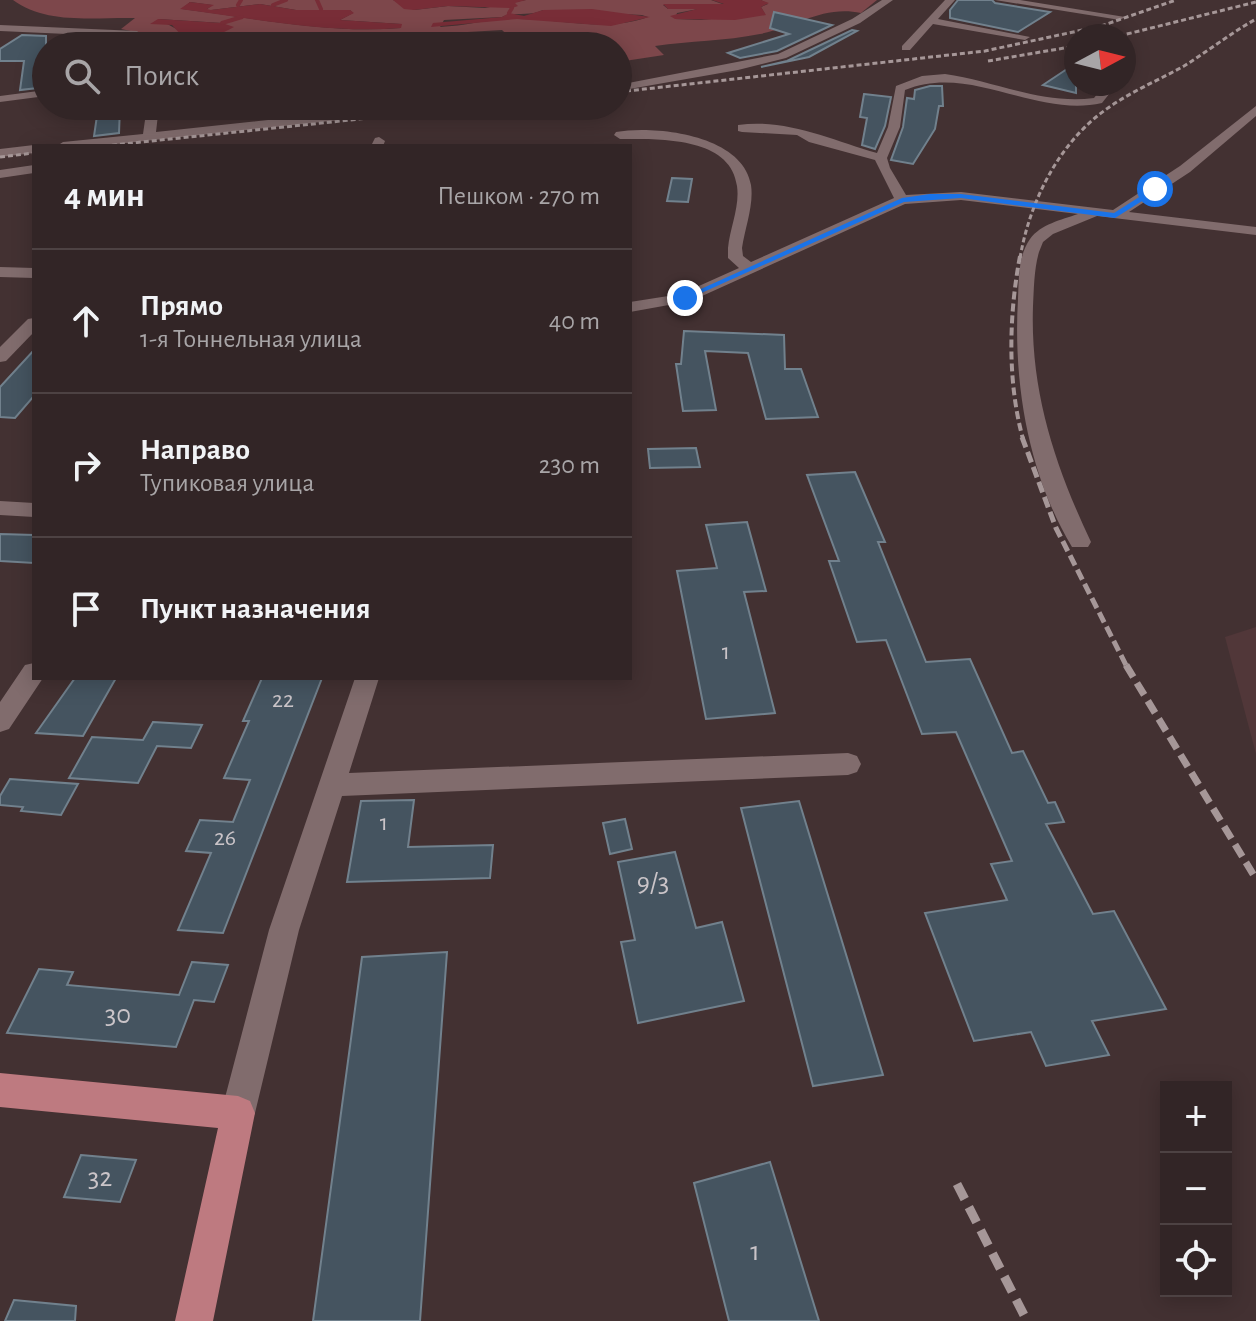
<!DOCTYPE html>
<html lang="ru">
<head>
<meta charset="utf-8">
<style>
  body { margin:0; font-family:"Alegreya Sans",sans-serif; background:#3a2d2e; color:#f1f3f6 }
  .controls { position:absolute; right:24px; bottom:24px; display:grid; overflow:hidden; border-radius:0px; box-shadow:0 4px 20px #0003 }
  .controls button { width:72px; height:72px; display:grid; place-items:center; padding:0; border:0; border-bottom:2px solid #4d4243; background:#322526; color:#f1f3f6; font:40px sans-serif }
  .compass { position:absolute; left:1064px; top:24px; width:72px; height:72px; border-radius:50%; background:#322526; box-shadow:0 4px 20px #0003; rotate:83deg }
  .stop { position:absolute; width:24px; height:24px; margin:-18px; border:6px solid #1a73e8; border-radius:50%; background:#fff }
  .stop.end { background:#1a73e8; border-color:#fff; box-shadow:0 2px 8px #0008 }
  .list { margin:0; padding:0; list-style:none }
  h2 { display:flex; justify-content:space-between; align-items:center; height:104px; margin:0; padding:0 32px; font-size:34px }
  h2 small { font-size:26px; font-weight:400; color:#a8a5a7 }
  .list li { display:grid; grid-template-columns:52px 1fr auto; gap:24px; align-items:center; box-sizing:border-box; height:144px; padding:0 32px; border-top:2px solid #4d4243 }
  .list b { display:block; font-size:30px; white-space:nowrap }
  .list p { margin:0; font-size:26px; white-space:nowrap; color:#a8a5a7 }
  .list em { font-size:26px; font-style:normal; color:#a8a5a7 }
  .icon { flex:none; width:44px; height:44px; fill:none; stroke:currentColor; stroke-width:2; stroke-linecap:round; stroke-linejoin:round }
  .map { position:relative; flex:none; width:1256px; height:1321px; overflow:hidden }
  .search { position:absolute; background:#322526; box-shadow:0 4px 20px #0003; left:32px; top:32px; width:600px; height:88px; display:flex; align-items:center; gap:20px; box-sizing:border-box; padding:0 28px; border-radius:44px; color:#a8a5a7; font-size:30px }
  .panel { position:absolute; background:#322526; box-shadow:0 4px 20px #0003; left:32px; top:144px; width:600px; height:536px; border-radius:0px }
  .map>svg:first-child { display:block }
  .built { fill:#513739 }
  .green { fill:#7d474b; fill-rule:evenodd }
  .water { fill:#782d37 }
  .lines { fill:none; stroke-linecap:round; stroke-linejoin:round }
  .stream { stroke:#782d37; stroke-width:4 }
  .building { fill:#455460; stroke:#71818d; stroke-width:2 }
  .minor { fill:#816c6d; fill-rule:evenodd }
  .major { fill:#be7a80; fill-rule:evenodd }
  .rail-far4 { stroke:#a69798; stroke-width:3; stroke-dasharray:5 3; stroke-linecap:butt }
  .rail-far3 { stroke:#a69798; stroke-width:4; stroke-dasharray:8 4; stroke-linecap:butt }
  .rail-far2 { stroke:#a69798; stroke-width:5; stroke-dasharray:11 5; stroke-linecap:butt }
  .rail-far1 { stroke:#a69798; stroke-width:7; stroke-dasharray:14 7; stroke-linecap:butt }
  .rail { stroke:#a69798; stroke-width:9; stroke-dasharray:17 9; stroke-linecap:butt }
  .route { fill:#1a73e8 }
  .labels { text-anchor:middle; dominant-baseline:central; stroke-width:8; stroke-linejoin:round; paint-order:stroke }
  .number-label { font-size:24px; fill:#cac4c8 }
  .near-number-label { font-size:28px; fill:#cac4c8 }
</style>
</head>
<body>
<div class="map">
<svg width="1256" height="1321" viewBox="0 0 1256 1321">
  <rect width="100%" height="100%" fill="#433132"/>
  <path class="built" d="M1256 627V754L1225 637Z"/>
  <path class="green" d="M13 0H393L414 10 448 6 485 8 526 0H711L725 5H663L668 9 694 7 698 9 677 13 675 19 701 20 765 14 761 7 768 4 761 0H877L861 13C823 5 796 27 760 34 725 41 690 41 655 46L664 55 618 62V46H519L502 30 263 44 261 40 202 46 121 29 135 18C96 17 46 25 13 0ZM190 2 212 5 206 10H211L260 4 296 10H350L353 13 340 20 401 24V28C329 34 253 18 182 9ZM543 10 642 15 648 17C605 33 559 18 514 19 489 19 465 26 440 27L444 20 502 17C514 11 529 17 543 10ZM158 19 222 23 217 36 193 38Z"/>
  <g class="water">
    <path d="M393 0H526L515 3 518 6 512 8 448 6 414 10 404 9Z"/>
    <path d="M712 0H761L769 3 761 7 766 15 735 20 675 19 670 16 697 9H668L663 4H724Z"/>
    <path d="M190 2 214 5 207 9 211 10 260 4 296 10H350L354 13 340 20 402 24 401 28C328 34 252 18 180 9Z"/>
    <path d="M592 9 650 17 611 26 517 19 431 27 433 23 502 17 509 13 524 16 543 10Z"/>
    <path d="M158 19 222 23 234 27C216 37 202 39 182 36L172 25 150 24Z"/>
  </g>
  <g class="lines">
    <g class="stream">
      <path d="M317 0 321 9"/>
      <path d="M238 5 241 0"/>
      <path d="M273 5 286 0"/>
      <path d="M509 13 512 8"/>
      <path d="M222 23 242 17"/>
    </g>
  </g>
  <g class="building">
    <path d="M958 0H992L995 3 1050 12 1018 32 950 18V10Z"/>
    <path d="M774 12 832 25 777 51 740 58 728 53 789 34 770 28Z"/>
    <path d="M852 30 857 31 809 57 761 67 787 61Z"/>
    <path d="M22 35 46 36V87L20 90 24 61H0V49Z"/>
    <path d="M1076 63V93L1043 85Z"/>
    <path d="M930 86H942L943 106H939L935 129 913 164 891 160 903 127 907 98 914 99 915 90Z"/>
    <path d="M864 94 891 97 885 126 875 149 862 145 867 118 860 117Z"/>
    <path d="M120 107 119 133 94 136 98 109Z"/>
    <path d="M672 178 692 179 688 202 667 201Z"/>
    <path d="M684 331 784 335 785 369H801L818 417 766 419 748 353 705 351 716 410 683 411 676 364H681Z"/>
    <path d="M34 350V396L15 418 0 417V387Z"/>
    <path d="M696 448 700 467 650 468 648 449Z"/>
    <path d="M855 472 885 542H878L926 662 970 659 1012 753 1023 751 1048 803 1055 802 1064 822 1046 824 1093 914 1114 911 1166 1009 1092 1021 1109 1055 1046 1066 1031 1032 974 1041 925 913 1007 900 991 864 1012 861 956 732 922 734 886 640 857 642 829 561H839L807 475Z"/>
    <path d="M747 522 766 591 744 592 775 713 706 719 677 571 717 568 706 525Z"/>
    <path d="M0 534 34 535V563L0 561Z"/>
    <path d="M75 678H116L83 736 36 733Z"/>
    <path d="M262 678H322L223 933 178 930 211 853 186 851 200 820 233 822 250 780 224 778 249 721H243Z"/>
    <path d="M153 722 202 725 191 748 157 746 138 783 69 778 92 737 143 740Z"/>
    <path d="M10 779 78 784 61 815 21 811 23 807 0 805V796Z"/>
    <path d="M414 800 408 847 493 845 490 878 347 882 361 801Z"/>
    <path d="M799 801 883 1075 813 1086 741 808Z"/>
    <path d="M625 819 632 849 610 854 603 823Z"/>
    <path d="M675 852 696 928 722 922 744 1001 638 1023 621 942 635 940 618 862Z"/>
    <path d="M447 952 420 1321H313L362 957Z"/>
    <path d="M192 962 228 965 214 1002 194 1000 176 1047 7 1033 39 969 73 972 67 985 179 995Z"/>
    <path d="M81 1155 136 1160 120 1202 64 1197Z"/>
    <path d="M770 1162 819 1321H729L694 1183Z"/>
    <path d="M14 1300 76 1306 75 1321H5Z"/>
  </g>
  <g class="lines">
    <g class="minor">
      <path d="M882 0H893L860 23 786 58 738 70 618 91V85L778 54 852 19Z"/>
      <path d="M945 0H955L938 19 1030 37 1025 40 933 24 910 50H902V46Z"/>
      <path d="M995 0H1020L1125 17 1120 20Z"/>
      <path d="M0 25 137 31 146 38 144 46H134V37L0 31Z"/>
      <path d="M945 74C995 81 1043 105 1094 98L1105 84H1117L1102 103C1035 118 970 63 905 90L900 127 887 158 890 168 906 195 961 192 1113 210 1180 166 1256 106V116L1190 172 1129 212 1256 227V235L1097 216 1053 234 1043 242 1039 252C1034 269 1034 288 1033 306 1030 391 1055 466 1091 542L1088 547H1072C1028 474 1013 382 1018 299 1019 279 1018 256 1030 239 1041 224 1061 220 1078 214L961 200 905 204 691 301 630 312V302L681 294 739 268 728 258V248C730 228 740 206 737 186 731 136 657 139 620 139L614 135 616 132C656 125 743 135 751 185 754 205 745 228 742 248L743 256 751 262 894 198 875 160 809 142 797 135 742 132 738 131V125C786 118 831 140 877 153L888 127 896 86 922 76Z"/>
      <path d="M46 90V96L0 102V96Z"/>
      <path d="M147 106H159L156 132 399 106H438L432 110 98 146H57L63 142 143 134Z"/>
      <path d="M379 137 385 141 383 146H371L375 138Z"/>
      <path d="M34 145 37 146H34V153L0 157V149Z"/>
      <path d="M34 165V173L0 178V170Z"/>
      <path d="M0 267 34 268V278L0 277Z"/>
      <path d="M34 318V332L6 361 0 362V347L28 319Z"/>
      <path d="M0 501 34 503V517L0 515Z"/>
      <path d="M34 663V678H43L9 729 0 732V702L25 665Z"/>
      <path d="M355 678H379L349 773 848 753 857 756 861 764 857 772 848 775 342 796 299 930 255 1113 250 1125 238 1130 226 1125 221 1113 269 930Z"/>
    </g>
    <path class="major" d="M0 1073 238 1096 250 1101 255 1113 213 1321H175L218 1128 0 1107Z"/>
    <g class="rail-far4">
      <path d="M1119 36 1256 2"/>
      <path d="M988 61 1076 46"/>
      <path d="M618 92 985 51 1101 26 1176 0"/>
      <path d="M470 116 565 106"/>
      <path d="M104 146 483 106"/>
      <path d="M0 157 34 153"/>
      <path d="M1020 258C1030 200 1060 141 1108 108 1132 91 1159 80 1184 66 1208 51 1231 33 1256 19"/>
    </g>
    <path class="rail-far3" d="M1020 256C1009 314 1007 381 1023 439"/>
    <path class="rail-far2" d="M1022 437 1056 528 1127 667"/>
    <path class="rail-far1" d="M1126 665 1256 879"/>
    <path class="rail" d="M957 1184 1027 1321"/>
  </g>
  <path class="route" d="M1155 187 1158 191 1115 218 961 198 904 202 688 299 681 298 902 198 930 194H961L1114 213Z"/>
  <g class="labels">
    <g class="number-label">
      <text x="726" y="652">1</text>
      <text x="283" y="700">22</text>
      <text x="384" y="823">1</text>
      <text x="225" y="838">26</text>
    </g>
    <g class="near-number-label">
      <text x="653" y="883">9/3</text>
      <text x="118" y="1015">30</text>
      <text x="100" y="1178">32</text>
      <text x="755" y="1252">1</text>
    </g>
  </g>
</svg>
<div class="controls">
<button>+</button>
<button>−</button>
<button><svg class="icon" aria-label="locate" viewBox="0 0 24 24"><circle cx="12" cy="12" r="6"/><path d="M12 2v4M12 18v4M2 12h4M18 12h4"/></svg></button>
</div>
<svg class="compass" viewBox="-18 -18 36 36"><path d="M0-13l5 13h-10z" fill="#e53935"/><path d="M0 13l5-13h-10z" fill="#a8a5a7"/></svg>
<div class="stop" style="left:1155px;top:189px"></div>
<div class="stop end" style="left:685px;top:298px"></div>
<div class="search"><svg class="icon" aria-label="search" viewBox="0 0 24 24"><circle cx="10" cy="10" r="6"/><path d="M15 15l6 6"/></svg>Поиск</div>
<section class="panel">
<h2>4 мин<small>Пешком · 270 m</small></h2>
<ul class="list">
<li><svg class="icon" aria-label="ahead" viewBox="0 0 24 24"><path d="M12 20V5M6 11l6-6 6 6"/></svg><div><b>Прямо</b><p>1-я Тоннельная улица</p></div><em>40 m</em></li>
<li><svg class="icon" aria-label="right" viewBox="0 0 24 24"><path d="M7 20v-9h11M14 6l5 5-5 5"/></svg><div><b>Направо</b><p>Тупиковая улица</p></div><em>230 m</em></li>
<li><svg class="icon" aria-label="arrive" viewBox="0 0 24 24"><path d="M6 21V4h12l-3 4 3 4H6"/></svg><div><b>Пункт назначения</b></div></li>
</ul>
</section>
</div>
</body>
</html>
